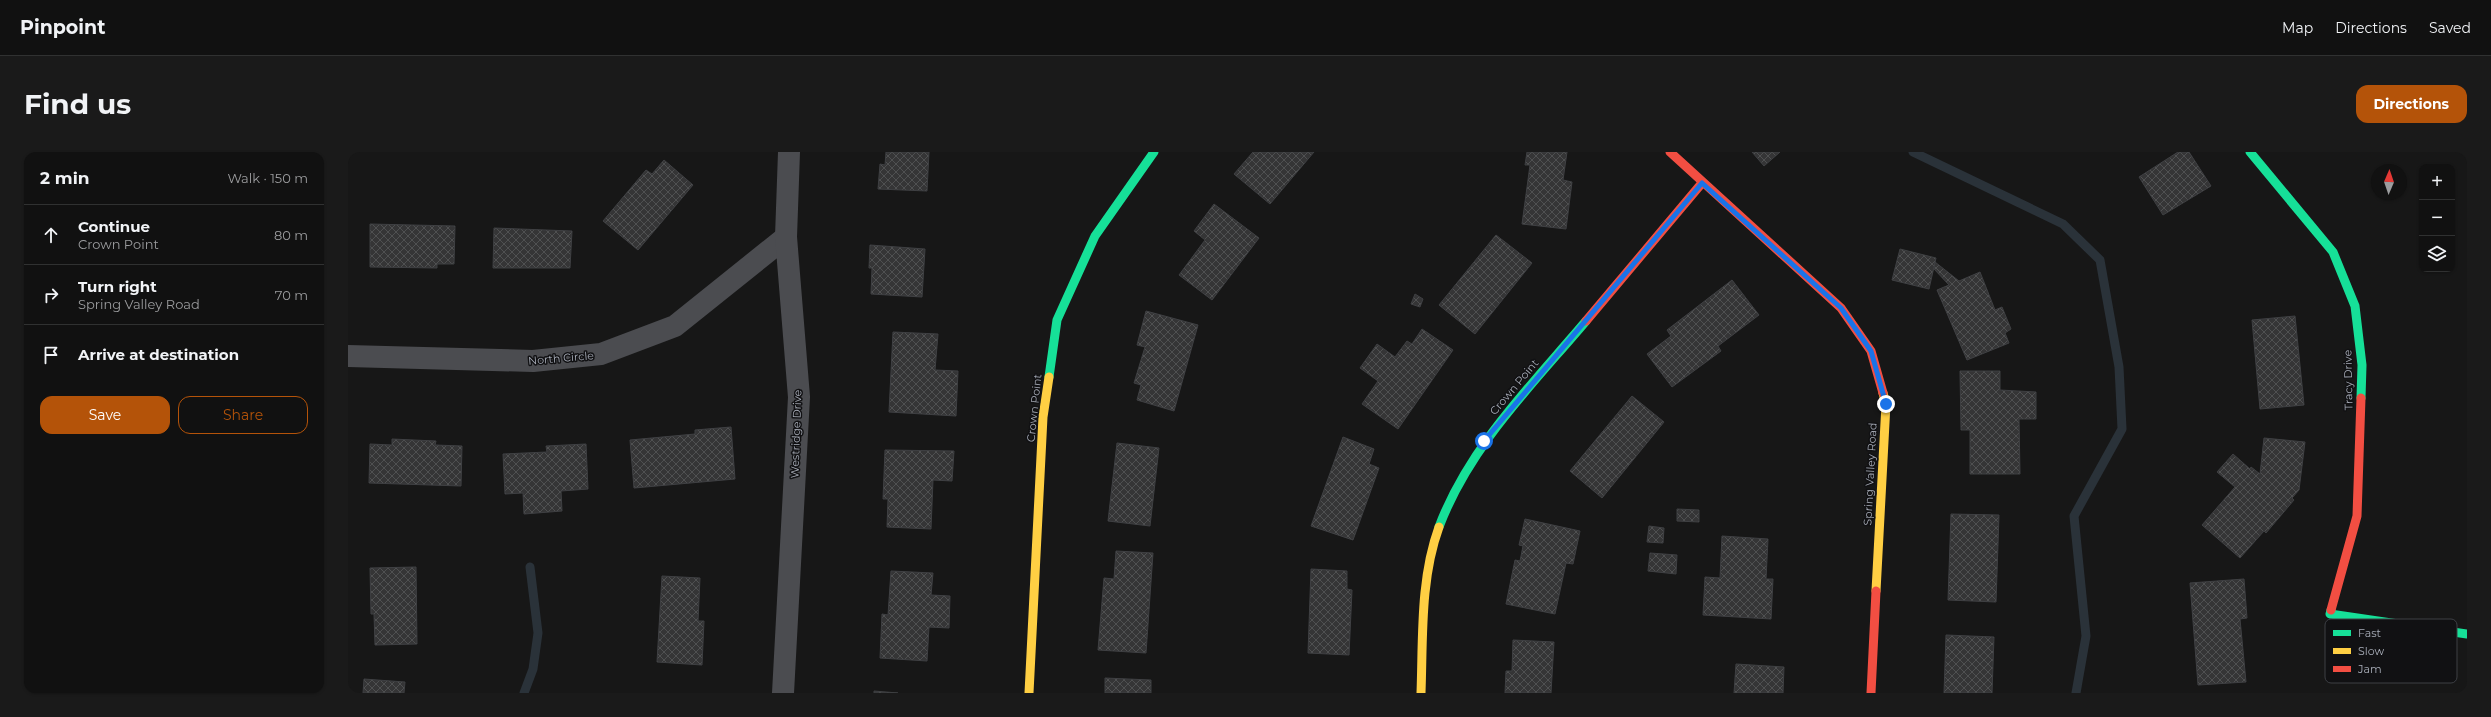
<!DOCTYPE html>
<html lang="en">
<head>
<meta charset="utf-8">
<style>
  body { margin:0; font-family:Montserrat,sans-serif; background:#1a1a1a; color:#f1f3f6 }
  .controls { position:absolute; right:12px; top:12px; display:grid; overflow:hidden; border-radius:8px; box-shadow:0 1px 3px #0004 }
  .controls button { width:36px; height:36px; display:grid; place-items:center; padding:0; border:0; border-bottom:1px solid #303131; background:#111; color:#f1f3f6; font:20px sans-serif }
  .compass { position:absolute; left:2023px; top:12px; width:36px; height:36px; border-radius:50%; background:#111; box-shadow:0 1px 3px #0004; rotate:2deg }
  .stop { position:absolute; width:12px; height:12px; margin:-9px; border:3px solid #1a73e8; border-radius:50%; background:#fff }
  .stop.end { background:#1a73e8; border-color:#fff; box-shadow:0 1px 4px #0008 }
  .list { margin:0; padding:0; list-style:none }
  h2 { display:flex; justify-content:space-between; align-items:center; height:52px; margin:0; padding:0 16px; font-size:17px }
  h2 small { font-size:13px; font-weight:400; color:#9c9d9f }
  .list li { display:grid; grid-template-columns:26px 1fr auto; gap:12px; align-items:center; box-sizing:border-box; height:60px; padding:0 16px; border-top:1px solid #303131 }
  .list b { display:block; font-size:15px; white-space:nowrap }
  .list p { margin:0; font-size:13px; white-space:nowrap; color:#9c9d9f }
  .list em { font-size:13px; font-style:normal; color:#9c9d9f }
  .actions { display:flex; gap:8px; padding:12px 16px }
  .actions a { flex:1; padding:9px 0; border:1px solid #b45309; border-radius:12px; text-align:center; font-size:14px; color:#b45309 }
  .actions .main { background:#b45309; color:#fff }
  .icon { flex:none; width:22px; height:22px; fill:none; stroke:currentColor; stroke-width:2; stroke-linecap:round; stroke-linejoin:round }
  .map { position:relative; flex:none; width:2119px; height:541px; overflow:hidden; border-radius:12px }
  header { display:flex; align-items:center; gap:24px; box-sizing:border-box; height:56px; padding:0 20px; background:#111; border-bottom:1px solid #303131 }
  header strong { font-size:19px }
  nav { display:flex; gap:22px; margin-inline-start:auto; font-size:14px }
  .intro { display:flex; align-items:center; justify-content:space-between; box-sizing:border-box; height:96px; padding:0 24px }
  h1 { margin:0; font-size:28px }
  .button { padding:10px 18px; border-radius:12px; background:#b45309; color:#fff; font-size:14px; font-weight:700 }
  main { display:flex; gap:24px; padding:0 24px }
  aside { flex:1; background:#111; border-radius:12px; box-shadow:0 1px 3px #0004 }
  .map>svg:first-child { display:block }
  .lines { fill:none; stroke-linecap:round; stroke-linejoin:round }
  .stream { stroke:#2a3239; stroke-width:9 }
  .building { fill:url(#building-cross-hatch); stroke:#3f4043 }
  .street { stroke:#4b4c50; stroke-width:22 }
  .fast { stroke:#16e098; stroke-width:9 }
  .slow { stroke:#ffcf43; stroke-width:9 }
  .jam { stroke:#f24e42; stroke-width:9 }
  .route { stroke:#1a73e8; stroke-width:5 }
  .labels { text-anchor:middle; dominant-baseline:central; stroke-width:3; stroke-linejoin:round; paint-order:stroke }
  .street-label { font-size:11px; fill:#a8adb8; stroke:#111113 }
  .key { fill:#111113; stroke:#3e4045; stroke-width:1 }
  .key-label { font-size:11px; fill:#a8adb8 }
</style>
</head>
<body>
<header>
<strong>Pinpoint</strong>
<nav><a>Map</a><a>Directions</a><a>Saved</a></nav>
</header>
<div class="intro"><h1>Find us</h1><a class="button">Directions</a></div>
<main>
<aside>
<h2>2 min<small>Walk · 150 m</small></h2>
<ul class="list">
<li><svg class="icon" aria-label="ahead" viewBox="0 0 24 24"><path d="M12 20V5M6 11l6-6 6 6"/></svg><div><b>Continue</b><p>Crown Point</p></div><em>80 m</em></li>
<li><svg class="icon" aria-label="right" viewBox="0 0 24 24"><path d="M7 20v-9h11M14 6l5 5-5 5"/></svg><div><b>Turn right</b><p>Spring Valley Road</p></div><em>70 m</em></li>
<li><svg class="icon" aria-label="arrive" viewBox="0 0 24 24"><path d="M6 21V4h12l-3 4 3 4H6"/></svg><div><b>Arrive at destination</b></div></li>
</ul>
<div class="actions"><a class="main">Save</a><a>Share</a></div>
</aside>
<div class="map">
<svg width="2119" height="541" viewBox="0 0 2119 541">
  <defs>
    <pattern id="building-cross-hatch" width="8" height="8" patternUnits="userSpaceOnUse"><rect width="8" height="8" fill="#353536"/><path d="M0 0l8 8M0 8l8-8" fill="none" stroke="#4f5051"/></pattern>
  </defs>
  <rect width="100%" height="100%" fill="#171717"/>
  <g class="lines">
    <g class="stream">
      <path d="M1565 0 1715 72 1752 108 1771 215 1774 277 1726 364 1738 484 1728 541"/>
      <path d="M176 541 185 517 190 481 182 415"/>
    </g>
  </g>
  <g class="building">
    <path d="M538 0H581L579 39 530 37 532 12 537 13Z"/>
    <path d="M905 0H966L922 52 886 22Z"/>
    <path d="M1179 0H1219L1215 28 1224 30 1218 77 1174 72 1182 13H1177Z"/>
    <path d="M1404 0H1432L1416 14Z"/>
    <path d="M1830 0H1841L1863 34 1815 63 1791 25Z"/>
    <path d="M316 8 345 33 290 98 255 69 298 18 304 22Z"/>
    <path d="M866 52 911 86 864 148 831 123 857 88 846 79Z"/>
    <path d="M22 72 107 74 106 112H89V116L22 115Z"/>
    <path d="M146 76 224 79 222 116H145Z"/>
    <path d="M1148 83 1184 111 1127 182 1091 153Z"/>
    <path d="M522 93 577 97 574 145 523 142 524 116H521Z"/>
    <path d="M1552 97 1588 106 1581 137 1544 128Z"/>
    <path d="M1587 110 1611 129 1632 120 1647 158 1654 155 1663 177 1657 181 1661 191 1619 208 1589 138 1601 133 1586 117Z"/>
    <path d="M1384 128 1411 163 1370 194 1373 199 1324 235 1299 202 1323 184 1319 178Z"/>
    <path d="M1067 142 1075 147 1072 155 1063 152Z"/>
    <path d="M798 159 850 173 826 259 789 248 793 233 786 231 797 195 789 193Z"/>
    <path d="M1947 164 1956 253 1912 257 1904 168Z"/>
    <path d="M1074 177 1105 198 1050 277 1014 252 1030 229 1012 216 1029 192 1047 205 1059 189 1064 192Z"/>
    <path d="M545 180 590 182 587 218 610 219 608 264 541 260Z"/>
    <path d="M1612 219H1652V238L1688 240V267H1671L1672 322H1622V278H1613Z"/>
    <path d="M1284 244 1316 270 1254 346 1222 319Z"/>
    <path d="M383 275 387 327 286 336 282 288 347 282V278Z"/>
    <path d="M995 285 1026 297 1021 312 1031 316 1005 388 963 374Z"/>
    <path d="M1916 286 1957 290 1951 338 1944 346 1946 348 1918 381 1916 379 1892 406 1854 373 1887 335 1869 320 1885 302 1902 317 1903 315 1912 322Z"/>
    <path d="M44 287 88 289 87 293 114 294 113 334 21 331 22 292 44 293Z"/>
    <path d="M769 291 811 296 802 374 760 369Z"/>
    <path d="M238 292 240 337 213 339 214 359 176 362 175 341 157 342 155 302 199 300 198 294Z"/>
    <path d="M537 298 606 299 604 329 585 328 583 377 539 375 540 347H535Z"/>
    <path d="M1329 357 1351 358V370L1329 369Z"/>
    <path d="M1603 362 1651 363 1648 450 1600 448Z"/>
    <path d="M1177 367 1232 379 1225 412 1218 411 1207 462 1158 452 1167 408 1172 409 1175 394 1171 393Z"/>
    <path d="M1301 374 1316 376 1315 391 1299 390Z"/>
    <path d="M1374 384 1420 387 1418 427H1425L1423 467 1355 463 1357 425 1372 426Z"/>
    <path d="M768 399 805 401 798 501 750 498 756 426 766 427Z"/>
    <path d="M1302 401 1329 403 1328 422 1300 419Z"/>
    <path d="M68 415 69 492 27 493 26 462H23L22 416Z"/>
    <path d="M963 417 999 419V437L1004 438 1001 503 960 501Z"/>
    <path d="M543 419 585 421 583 443 602 444 601 476 581 475 579 509 532 506 534 462 540 463Z"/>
    <path d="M314 424 352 426 350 469H356L354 513 309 510Z"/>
    <path d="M1896 427 1899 466 1892 467 1898 530 1850 533 1842 431Z"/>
    <path d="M1598 483 1646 485 1644 541H1596Z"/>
    <path d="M1165 488 1206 490 1203 541H1157L1158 519H1164Z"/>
    <path d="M1388 512 1436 515 1435 541H1386Z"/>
    <path d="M757 526 803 528V541H757Z"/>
    <path d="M16 527 57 530 56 541H15Z"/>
    <path d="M526 539 550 541H526Z"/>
  </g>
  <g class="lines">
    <g class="street">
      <path d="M0 204 185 209 253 202 327 174 438 85"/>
      <path d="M435 541 451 245 438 85 441 0"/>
    </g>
    <g class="fast">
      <path d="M1902 0 1985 100 2007 154 2014 213 2013 246"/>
      <path d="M701 225 709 168 747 84 806 0"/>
      <path d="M1091 375C1121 295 1183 234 1238 169"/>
      <path d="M1983 458 1982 462 2119 482"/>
    </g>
    <g class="slow">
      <path d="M1528 439 1538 252 1535 241"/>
      <path d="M681 541 695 265 701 225"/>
      <path d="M1073 541C1075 486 1072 427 1091 375"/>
    </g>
    <g class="jam">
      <path d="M1322 0 1493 156 1523 199 1535 241"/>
      <path d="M1238 169 1354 31"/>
      <path d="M1983 458 2009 364 2013 246"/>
      <path d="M1523 541 1528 439"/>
    </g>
  </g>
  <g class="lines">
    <path class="route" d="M1136 289 1354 31 1493 156 1523 199 1538 252"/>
  </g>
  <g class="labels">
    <g class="street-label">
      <text transform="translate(213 206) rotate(-5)">North Circle</text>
      <text transform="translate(2000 228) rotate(-91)">Tracy Drive</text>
      <text transform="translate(1166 235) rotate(-50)">Crown Point</text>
      <text transform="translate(686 256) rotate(-84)">Crown Point</text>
      <text transform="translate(448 282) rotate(-88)">Westridge Drive</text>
      <text transform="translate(1522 322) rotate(-87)">Spring Valley Road</text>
    </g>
  </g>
  <rect x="1977" y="467" width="132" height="64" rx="6" class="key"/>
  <rect x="1985" y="478" width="18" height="6" fill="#16e098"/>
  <rect x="1985" y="496" width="18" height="6" fill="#ffcf43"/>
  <rect x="1985" y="514" width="18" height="6" fill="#f24e42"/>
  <g class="key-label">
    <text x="2010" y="485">Fast</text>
    <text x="2010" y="503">Slow</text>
    <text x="2010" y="521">Jam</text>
  </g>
</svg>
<div class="controls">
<button>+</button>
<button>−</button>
<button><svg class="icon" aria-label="layers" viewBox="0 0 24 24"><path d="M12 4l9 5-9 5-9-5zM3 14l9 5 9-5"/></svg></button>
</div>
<svg class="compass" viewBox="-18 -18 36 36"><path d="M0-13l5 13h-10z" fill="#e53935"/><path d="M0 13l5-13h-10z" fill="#9c9d9f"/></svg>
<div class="stop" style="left:1136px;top:289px"></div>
<div class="stop end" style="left:1538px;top:252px"></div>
</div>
</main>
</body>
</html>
